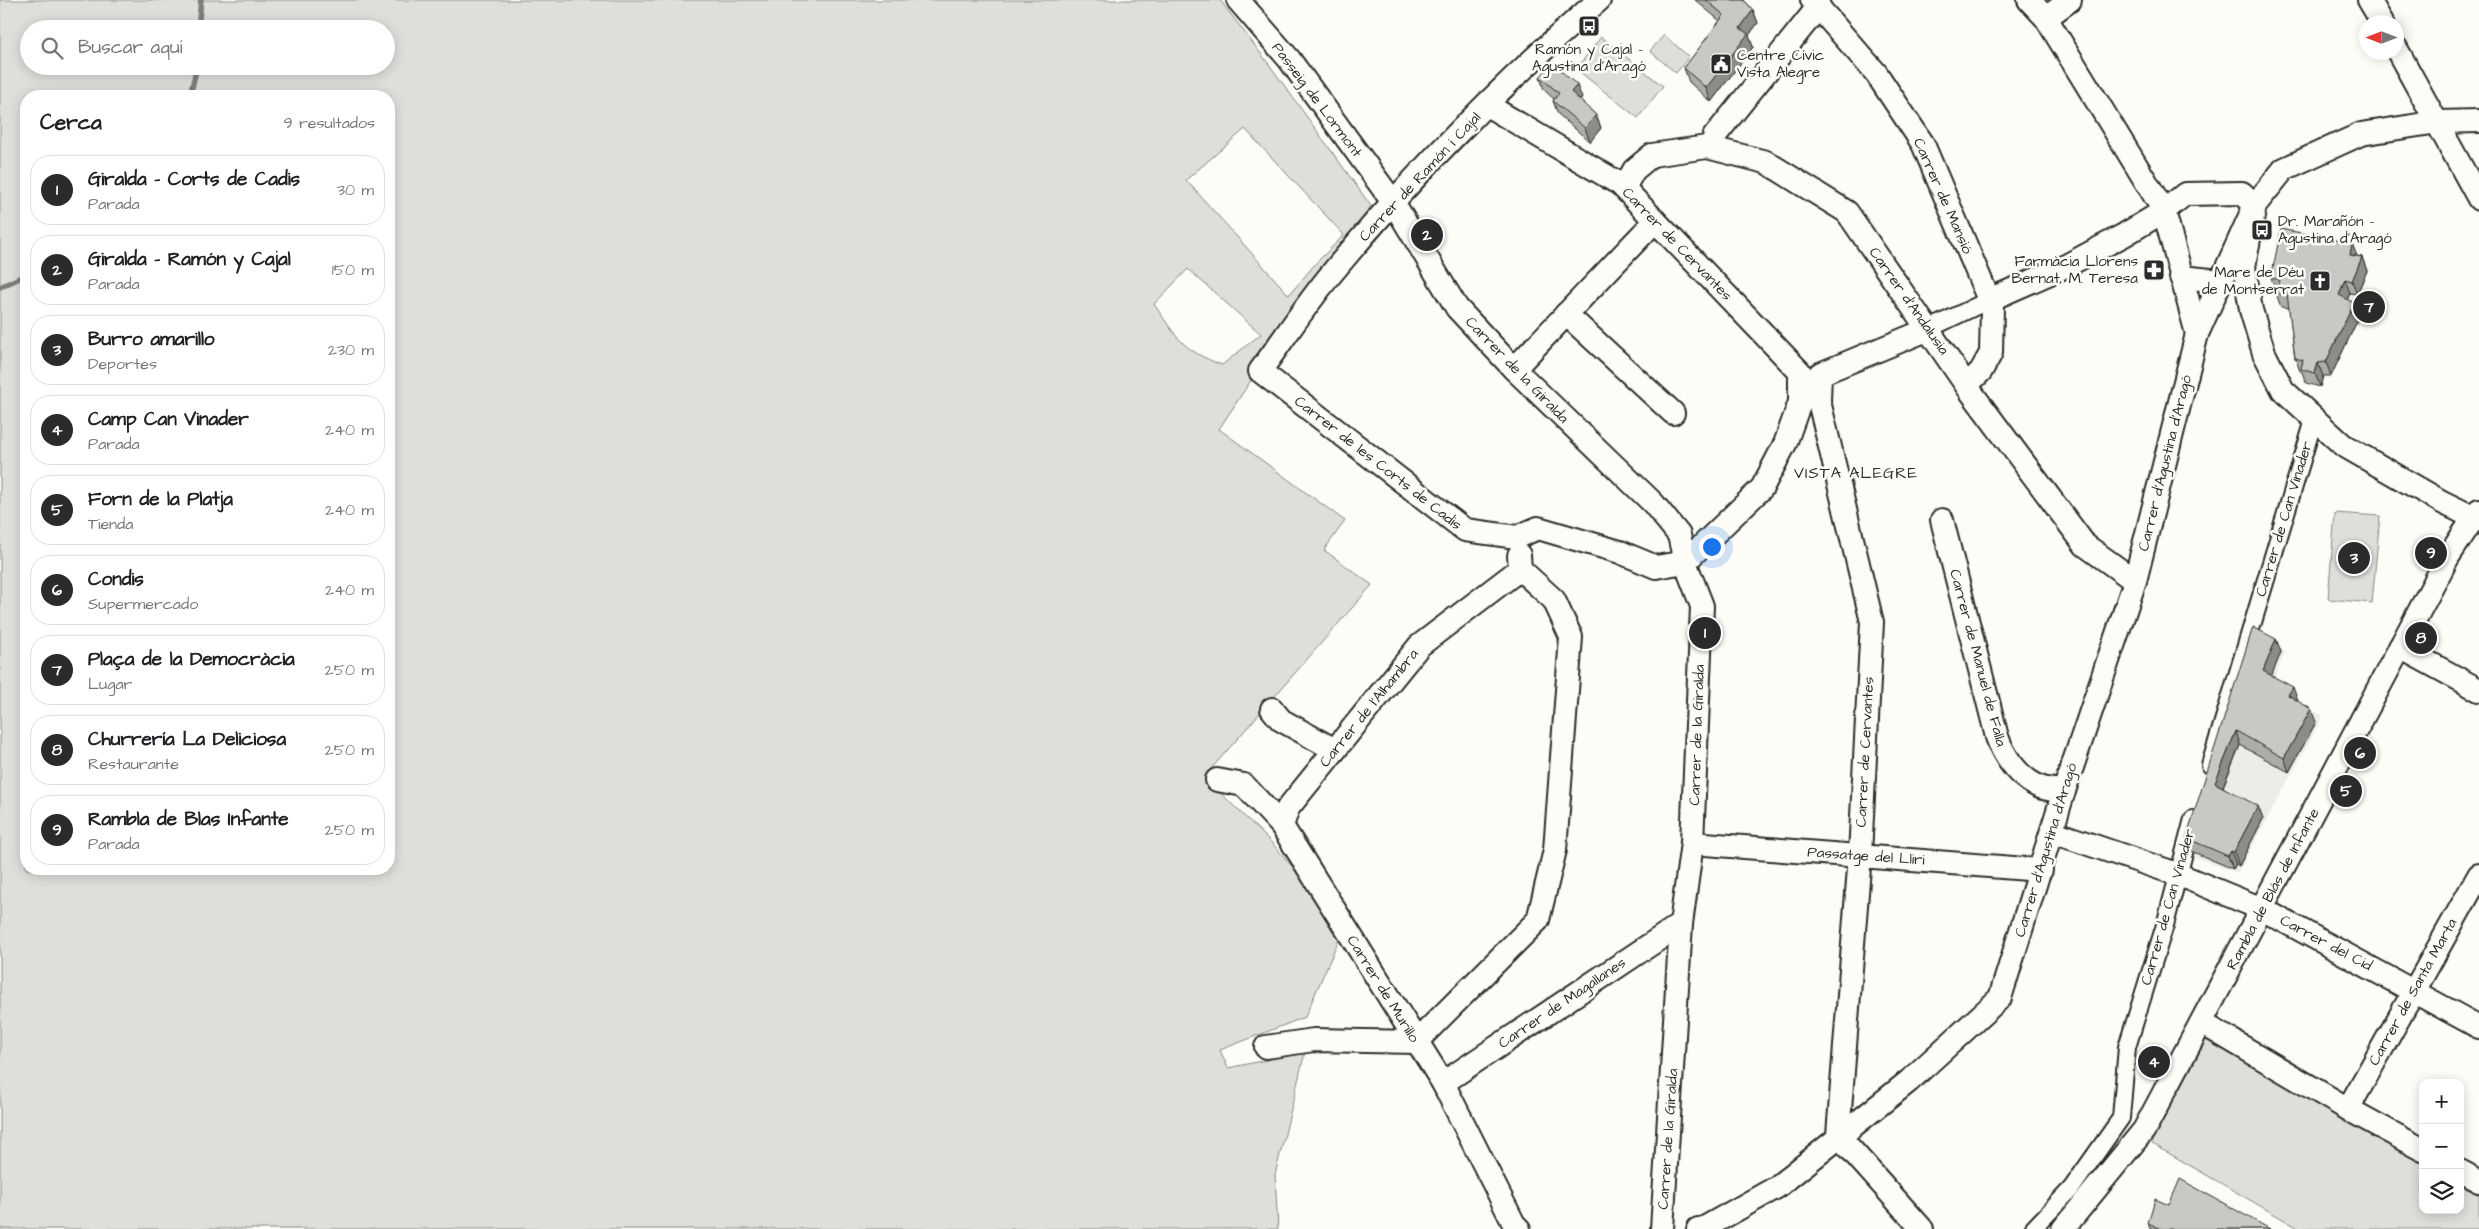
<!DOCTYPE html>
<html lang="es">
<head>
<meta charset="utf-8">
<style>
  body { margin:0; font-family:"Architects Daughter",sans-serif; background:#f2f2f2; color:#202124 }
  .controls { position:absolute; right:15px; bottom:15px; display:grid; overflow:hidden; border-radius:10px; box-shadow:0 2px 12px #0003 }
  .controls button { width:45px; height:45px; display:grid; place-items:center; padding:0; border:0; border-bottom:1px solid #e0e0e0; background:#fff; color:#202124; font:25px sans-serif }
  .compass { position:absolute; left:2359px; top:15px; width:45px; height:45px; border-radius:50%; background:#fff; box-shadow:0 2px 12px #0003; rotate:270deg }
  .you { position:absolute; left:1711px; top:546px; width:18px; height:18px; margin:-12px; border:4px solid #fff; border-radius:50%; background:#1a73e8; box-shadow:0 0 0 8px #1a73e833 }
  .badge { display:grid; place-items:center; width:32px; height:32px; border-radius:50%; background:#2b2b2b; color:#fff; font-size:16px; font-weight:700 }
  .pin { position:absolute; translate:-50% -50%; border:2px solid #fff; box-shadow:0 1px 5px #0006 }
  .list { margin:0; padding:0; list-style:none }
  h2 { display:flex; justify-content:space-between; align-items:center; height:65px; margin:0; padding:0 20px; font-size:21px }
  h2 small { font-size:16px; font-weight:400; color:#757577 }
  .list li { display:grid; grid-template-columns:32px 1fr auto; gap:15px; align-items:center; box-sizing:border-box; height:70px; margin:0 10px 10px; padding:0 10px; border:1px solid #e0e0e0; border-radius:20px }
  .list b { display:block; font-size:19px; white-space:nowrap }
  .list p { margin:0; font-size:16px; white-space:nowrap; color:#757577 }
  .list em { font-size:16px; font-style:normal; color:#757577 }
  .icon { flex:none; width:28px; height:28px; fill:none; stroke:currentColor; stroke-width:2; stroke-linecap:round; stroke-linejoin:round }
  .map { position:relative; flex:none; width:2479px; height:1229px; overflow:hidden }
  .search { position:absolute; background:#fff; box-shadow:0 2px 12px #0003; left:20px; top:20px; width:375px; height:55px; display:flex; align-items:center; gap:12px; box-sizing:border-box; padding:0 18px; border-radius:28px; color:#757577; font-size:19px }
  .panel { position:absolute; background:#fff; box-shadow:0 2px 12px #0003; left:20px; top:90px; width:375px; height:785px; border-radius:20px }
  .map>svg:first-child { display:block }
  .built { fill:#edece8 }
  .green { fill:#dfdeda; stroke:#858482; fill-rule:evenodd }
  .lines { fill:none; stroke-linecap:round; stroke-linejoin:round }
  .stream { stroke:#7e7d7b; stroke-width:5.5 }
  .pedestrian-casing { stroke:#2b2b2b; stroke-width:20 }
  .minor-casing { stroke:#2b2b2b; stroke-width:26 }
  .pedestrian { stroke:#fdfcf7; stroke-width:16 }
  .minor { stroke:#fdfcf7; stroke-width:22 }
  .wall { fill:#adaca9; stroke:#2b2b2b }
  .shaded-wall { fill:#8d8c89; stroke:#2b2b2b }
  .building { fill:#c9c8c4; stroke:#2b2b2b }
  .labels { text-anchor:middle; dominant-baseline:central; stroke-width:5; stroke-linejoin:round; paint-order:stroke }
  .poi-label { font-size:15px; fill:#2b2b2b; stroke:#fdfcf7; text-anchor:start }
  .street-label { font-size:15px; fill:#2b2b2b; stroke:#fdfcf7 }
  .neighbourhood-label { font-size:16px; letter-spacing:1px; fill:#2b2b2b; stroke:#fdfcf7 }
</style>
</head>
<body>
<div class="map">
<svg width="2479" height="1229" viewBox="0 0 2479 1229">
  <rect width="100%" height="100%" fill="#fdfcf7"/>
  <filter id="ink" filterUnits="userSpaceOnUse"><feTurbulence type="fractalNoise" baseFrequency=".02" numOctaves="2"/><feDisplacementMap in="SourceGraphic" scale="10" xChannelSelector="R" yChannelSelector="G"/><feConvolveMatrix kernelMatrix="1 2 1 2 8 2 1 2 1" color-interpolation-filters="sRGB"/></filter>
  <g filter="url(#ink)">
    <path class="built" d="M2256 638 2285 652 2271 685 2323 716 2238 873 2188 855Z"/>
    <g class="green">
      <path d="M0 0H1220L1271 67 1371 206 1296 312 1219 429 1345 521 1324 550 1372 585 1204 777 1272 843 1305 881 1340 937 1305 1017 1220 1050 1228 1068 1305 1052 1275 1175 1278 1229H0ZM29 29H386V66H29ZM26 96H389V869H26ZM1245 129 1344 235 1316 263 1289 295 1186 180ZM1188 269 1261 334 1222 365C1182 350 1177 338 1154 304Z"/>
      <path d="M1664 35 1689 57 1676 73 1650 51Z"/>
      <path d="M1601 37 1663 86 1638 118 1576 69Z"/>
      <path d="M2335 513 2380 516 2372 603 2328 599Z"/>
      <path d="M2206 1040 2423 1163V1210H2460V1184L2479 1195V1229H2300L2151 1143Z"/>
    </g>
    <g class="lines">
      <g class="stream">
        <path d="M198 29 201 0"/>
        <path d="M190 96 197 66"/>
        <path d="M0 287 26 275"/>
      </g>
      <g class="pedestrian-casing">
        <g id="pedestrian">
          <path d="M1939 324 1989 300"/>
          <path d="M2210 765 2314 420"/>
          <path d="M2033 1229 2071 1189 2121 1118 2127 1047 2165 925 2193 819"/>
        </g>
      </g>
      <g class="minor-casing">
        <g id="minor">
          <path d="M1238 0 1289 59 1393 202 1457 308 1514 369 1653 503 1679 535 1685 562 1702 606 1692 843 1681 924 1662 1229"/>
          <path d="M1812 0 1876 73 1923 144 1992 307 1991 353 1981 371 1967 385"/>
          <path d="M2029 0 2046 18 2164 211 2197 334"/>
          <path d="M2369 0 2382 22"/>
          <path d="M2046 18 2070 0"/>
          <path d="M2396 48 2479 199"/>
          <path d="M1487 105 1620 184 1800 372V402L1785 444 1762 488 1685 562 1656 567 1620 552 1538 528 1517 537 1465 530 1260 371C1284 339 1306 304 1332 273 1412 176 1503 83 1599 0"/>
          <path d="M2479 121 2438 122 2361 134 2284 169 2255 205 2244 267 2251 310 2264 353 2283 390 2343 445 2442 502 2479 520"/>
          <path d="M1714 137 1819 6"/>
          <path d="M1624 188 1634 170 1652 155 1707 147 1766 162 1847 212 1971 392 2085 545 2135 581"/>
          <path d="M2181 277 2221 281"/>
          <path d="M1989 300 2066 266 2124 235 2164 211 2185 194 2242 193 2255 205"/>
          <path d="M1566 314 1673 413"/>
          <path d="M1514 369 1655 221"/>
          <path d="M1942 520 1997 737C2005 758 2019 778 2040 787 2047 790 2057 790 2064 791"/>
          <path d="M2400 647 2479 690"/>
          <path d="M1272 709 1281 720 1335 750"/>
          <path d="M1217 780 1244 785 1282 826 1443 1083 1514 1224 1519 1229"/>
          <path d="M1282 826 1288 808 1419 646 1520 569 1519 555"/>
          <path d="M2053 832 2177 874 2262 909 2479 1027"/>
          <path d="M1692 843 2041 870"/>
          <path d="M2202 1023 2348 1109 2423 1150"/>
          <path d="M1266 1047 1314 1040 1416 1042 1538 920 1555 850 1571 637 1554 600 1520 569"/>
          <path d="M1443 1083 1681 924"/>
          <path d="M2348 1109 2479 875"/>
          <path d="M2460 1171 2479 1181"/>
          <path d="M1698 1229 1704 1228 1777 1187 1909 1081 2000 998 2064 791 2135 581 2197 334 2255 205"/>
          <path d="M1922 1229 1838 1135 1860 855 1872 622 1819 401 1820 374 1929 329"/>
          <path d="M2063 1229 2144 1130 2448 557 2479 510"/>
        </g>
      </g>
      <use href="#pedestrian" class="pedestrian"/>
      <use href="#minor" class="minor"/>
    </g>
    <g class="wall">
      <path d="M1695 0H1744L1753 10 1758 23 1749 35 1753 47 1711 102 1689 82 1684 68 1720 21Z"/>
      <path d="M1540 77 1582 98 1580 101 1596 115 1601 128 1590 142 1558 114 1553 101 1554 99 1544 90Z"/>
      <path d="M2357 256 2362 257 2367 271 2357 294 2350 293 2347 300 2354 303 2359 317 2331 376H2323L2320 387 2306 383 2302 372 2300 371 2295 358 2289 308 2281 307 2276 294 2277 291H2276L2271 278Z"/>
      <path d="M2276 639 2281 652 2271 676 2298 701 2316 722 2289 772 2240 745 2223 787 2263 819 2239 866 2236 864 2233 869 2191 851 2186 838Z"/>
      <path d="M2169 1205 2270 1229H2150L2148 1223Z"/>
    </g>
    <g class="shaded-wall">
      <path d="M1753 10 1758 23 1749 35 1753 47 1711 102 1706 88 1740 28Z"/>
      <path d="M1577 85 1582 98 1576 106 1571 92Z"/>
      <path d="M1596 115 1601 128 1590 142 1585 128Z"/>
      <path d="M2352 243 2357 256 2350 255Z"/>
      <path d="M2362 257 2367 271 2357 294 2352 281Z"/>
      <path d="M2345 279 2350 293 2344 309 2339 295Z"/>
      <path d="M2354 303 2359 317 2331 376 2326 362Z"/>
      <path d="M2318 363 2323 376 2320 387 2315 373Z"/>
      <path d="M2276 639 2281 652 2268 685 2263 671Z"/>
      <path d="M2293 687 2298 701 2288 695Z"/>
      <path d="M2311 709 2316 722 2289 772 2284 758Z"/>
      <path d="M2236 731 2240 745 2219 796 2215 783Z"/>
      <path d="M2258 806 2263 819 2239 866 2234 852Z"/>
      <path d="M2231 851 2236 864 2233 869 2228 856Z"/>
    </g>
    <g class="building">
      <path d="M1706 0H1744L1753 10 1740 28 1748 34 1706 88 1684 68 1724 15Z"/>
      <path d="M1552 63 1577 85 1571 92 1596 115 1585 128 1553 101 1559 93 1540 77Z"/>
      <path d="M2281 229 2352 243 2350 255 2362 257 2352 281 2345 279 2339 295 2354 303 2326 362 2318 363 2315 373 2301 369 2303 360 2295 358 2287 294H2276L2280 280 2271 278Z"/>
      <path d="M2253 627 2276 639 2263 671 2293 687 2288 695 2311 709 2284 758 2236 731 2215 783 2258 806 2234 852 2231 851 2228 856 2186 838Z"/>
      <path d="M2180 1179 2270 1229H2162L2148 1223 2155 1199 2169 1205Z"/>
    </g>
  </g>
  <defs>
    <g id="bus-square" transform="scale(1.125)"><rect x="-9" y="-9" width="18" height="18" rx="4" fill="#2b2b2b" stroke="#fdfcf7"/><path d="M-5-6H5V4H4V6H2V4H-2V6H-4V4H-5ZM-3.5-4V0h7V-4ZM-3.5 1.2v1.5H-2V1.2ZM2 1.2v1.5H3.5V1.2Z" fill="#fff"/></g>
    <g id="civic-square" transform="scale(1.125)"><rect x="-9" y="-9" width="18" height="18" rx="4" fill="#2b2b2b" stroke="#fdfcf7"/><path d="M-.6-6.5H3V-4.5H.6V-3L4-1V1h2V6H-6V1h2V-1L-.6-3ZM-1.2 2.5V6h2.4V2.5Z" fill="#fff"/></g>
    <g id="pharmacy-square" transform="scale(1.125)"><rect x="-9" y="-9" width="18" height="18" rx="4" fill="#2b2b2b" stroke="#fdfcf7"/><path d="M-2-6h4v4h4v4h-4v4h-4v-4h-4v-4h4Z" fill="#fff"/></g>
    <g id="church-square" transform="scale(1.125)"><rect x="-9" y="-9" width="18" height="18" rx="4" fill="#2b2b2b" stroke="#fdfcf7"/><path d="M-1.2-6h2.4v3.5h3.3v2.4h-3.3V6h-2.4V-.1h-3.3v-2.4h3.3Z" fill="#fff"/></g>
  </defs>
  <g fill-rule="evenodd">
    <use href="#bus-square" x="1589" y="26"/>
    <use href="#civic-square" x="1721" y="64"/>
    <use href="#bus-square" x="2262" y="230"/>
    <use href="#pharmacy-square" x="2154" y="270"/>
    <use href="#church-square" x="2320" y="281"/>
  </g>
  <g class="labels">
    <g class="poi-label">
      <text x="1589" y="49" text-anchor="middle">Ramón y Cajal -<tspan x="1589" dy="17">Agustina d'Aragó</tspan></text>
      <text x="1737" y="55">Centre Cívic<tspan x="1737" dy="17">Vista Alegre</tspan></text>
      <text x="2278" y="221">Dr. Marañón -<tspan x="2278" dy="17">Agustina d'Aragó</tspan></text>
      <text x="2138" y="261" text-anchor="end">Farmàcia Llorens<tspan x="2138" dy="17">Bernat, M. Teresa</tspan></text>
      <text x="2304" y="272" text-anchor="end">Mare de Déu<tspan x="2304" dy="17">de Montserrat</tspan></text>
    </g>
    <g class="street-label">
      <text transform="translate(1317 100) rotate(53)">Passeig de Lormont</text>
      <text transform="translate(1420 177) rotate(-47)">Carrer de Ramón i Cajal</text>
      <text transform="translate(1943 196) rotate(66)">Carrer de Mansió</text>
      <text transform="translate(1677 244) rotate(46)">Carrer de Cervantes</text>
      <text transform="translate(1909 301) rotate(55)">Carrer d'Andalusia</text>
      <text transform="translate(1517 370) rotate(46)">Carrer de la Giralda</text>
      <text transform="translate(1378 463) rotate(38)">Carrer de les Corts de Cadis</text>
      <text transform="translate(2165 463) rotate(-76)">Carrer d'Agustina d'Aragó</text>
      <text transform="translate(2284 519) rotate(-73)">Carrer de Can Vinader</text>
      <text transform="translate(1978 658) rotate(75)">Carrer de Manuel de Falla</text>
      <text transform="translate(1369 708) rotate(-51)">Carrer de l'Alhambra</text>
      <text transform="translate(1697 735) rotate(-88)">Carrer de la Giralda</text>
      <text transform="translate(1865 752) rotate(-87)">Carrer de Cervantes</text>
      <text transform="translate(2046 850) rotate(-73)">Carrer d'Agustina d'Aragó</text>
      <text transform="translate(1866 856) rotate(4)">Passatge del Lliri</text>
      <text transform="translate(2273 889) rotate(-62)">Rambla de Blás de Infante</text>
      <text transform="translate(2168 907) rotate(-74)">Carrer de Can Vinader</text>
      <text transform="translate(2326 943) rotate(28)">Carrer del Cid</text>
      <text transform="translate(1383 989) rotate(58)">Carrer de Murillo</text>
      <text transform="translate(2413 992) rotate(-61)">Carrer de Santa Marta</text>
      <text transform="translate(1562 1003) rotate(-34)">Carrer de Magallanes</text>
      <text transform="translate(1668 1139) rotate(-86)">Carrer de la Giralda</text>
    </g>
    <g class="neighbourhood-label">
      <text x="1856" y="473">VISTA ALEGRE</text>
    </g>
  </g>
</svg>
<div class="controls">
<button>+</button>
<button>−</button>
<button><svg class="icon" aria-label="layers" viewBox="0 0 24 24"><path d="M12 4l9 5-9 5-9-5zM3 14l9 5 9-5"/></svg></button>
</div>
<svg class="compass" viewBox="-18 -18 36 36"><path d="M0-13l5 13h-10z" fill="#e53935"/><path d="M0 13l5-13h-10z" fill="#757577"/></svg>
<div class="you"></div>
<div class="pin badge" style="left:1705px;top:633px">1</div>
<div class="pin badge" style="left:1427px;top:235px">2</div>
<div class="pin badge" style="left:2354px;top:558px">3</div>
<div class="pin badge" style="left:2154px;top:1062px">4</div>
<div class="pin badge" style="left:2346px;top:791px">5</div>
<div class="pin badge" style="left:2360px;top:753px">6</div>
<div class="pin badge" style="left:2369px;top:307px">7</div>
<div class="pin badge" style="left:2421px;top:638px">8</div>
<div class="pin badge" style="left:2431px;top:553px">9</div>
<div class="search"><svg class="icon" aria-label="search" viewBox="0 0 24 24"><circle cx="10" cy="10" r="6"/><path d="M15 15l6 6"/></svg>Buscar aquí</div>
<section class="panel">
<h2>Cerca<small>9 resultados</small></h2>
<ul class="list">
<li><span class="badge">1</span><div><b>Giralda - Corts de Cadis</b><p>Parada</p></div><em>30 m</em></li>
<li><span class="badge">2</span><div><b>Giralda - Ramón y Cajal</b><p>Parada</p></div><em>150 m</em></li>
<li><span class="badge">3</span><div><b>Burro amarillo</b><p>Deportes</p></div><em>230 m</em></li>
<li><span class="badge">4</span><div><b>Camp Can Vinader</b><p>Parada</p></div><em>240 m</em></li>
<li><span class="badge">5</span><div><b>Forn de la Platja</b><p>Tienda</p></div><em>240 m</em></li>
<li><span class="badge">6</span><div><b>Condis</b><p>Supermercado</p></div><em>240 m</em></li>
<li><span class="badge">7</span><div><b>Plaça de la Democràcia</b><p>Lugar</p></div><em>250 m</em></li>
<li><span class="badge">8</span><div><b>Churrería La Deliciosa</b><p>Restaurante</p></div><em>250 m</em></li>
<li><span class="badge">9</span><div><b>Rambla de Blas Infante</b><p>Parada</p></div><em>250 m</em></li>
</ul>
</section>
</div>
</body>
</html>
